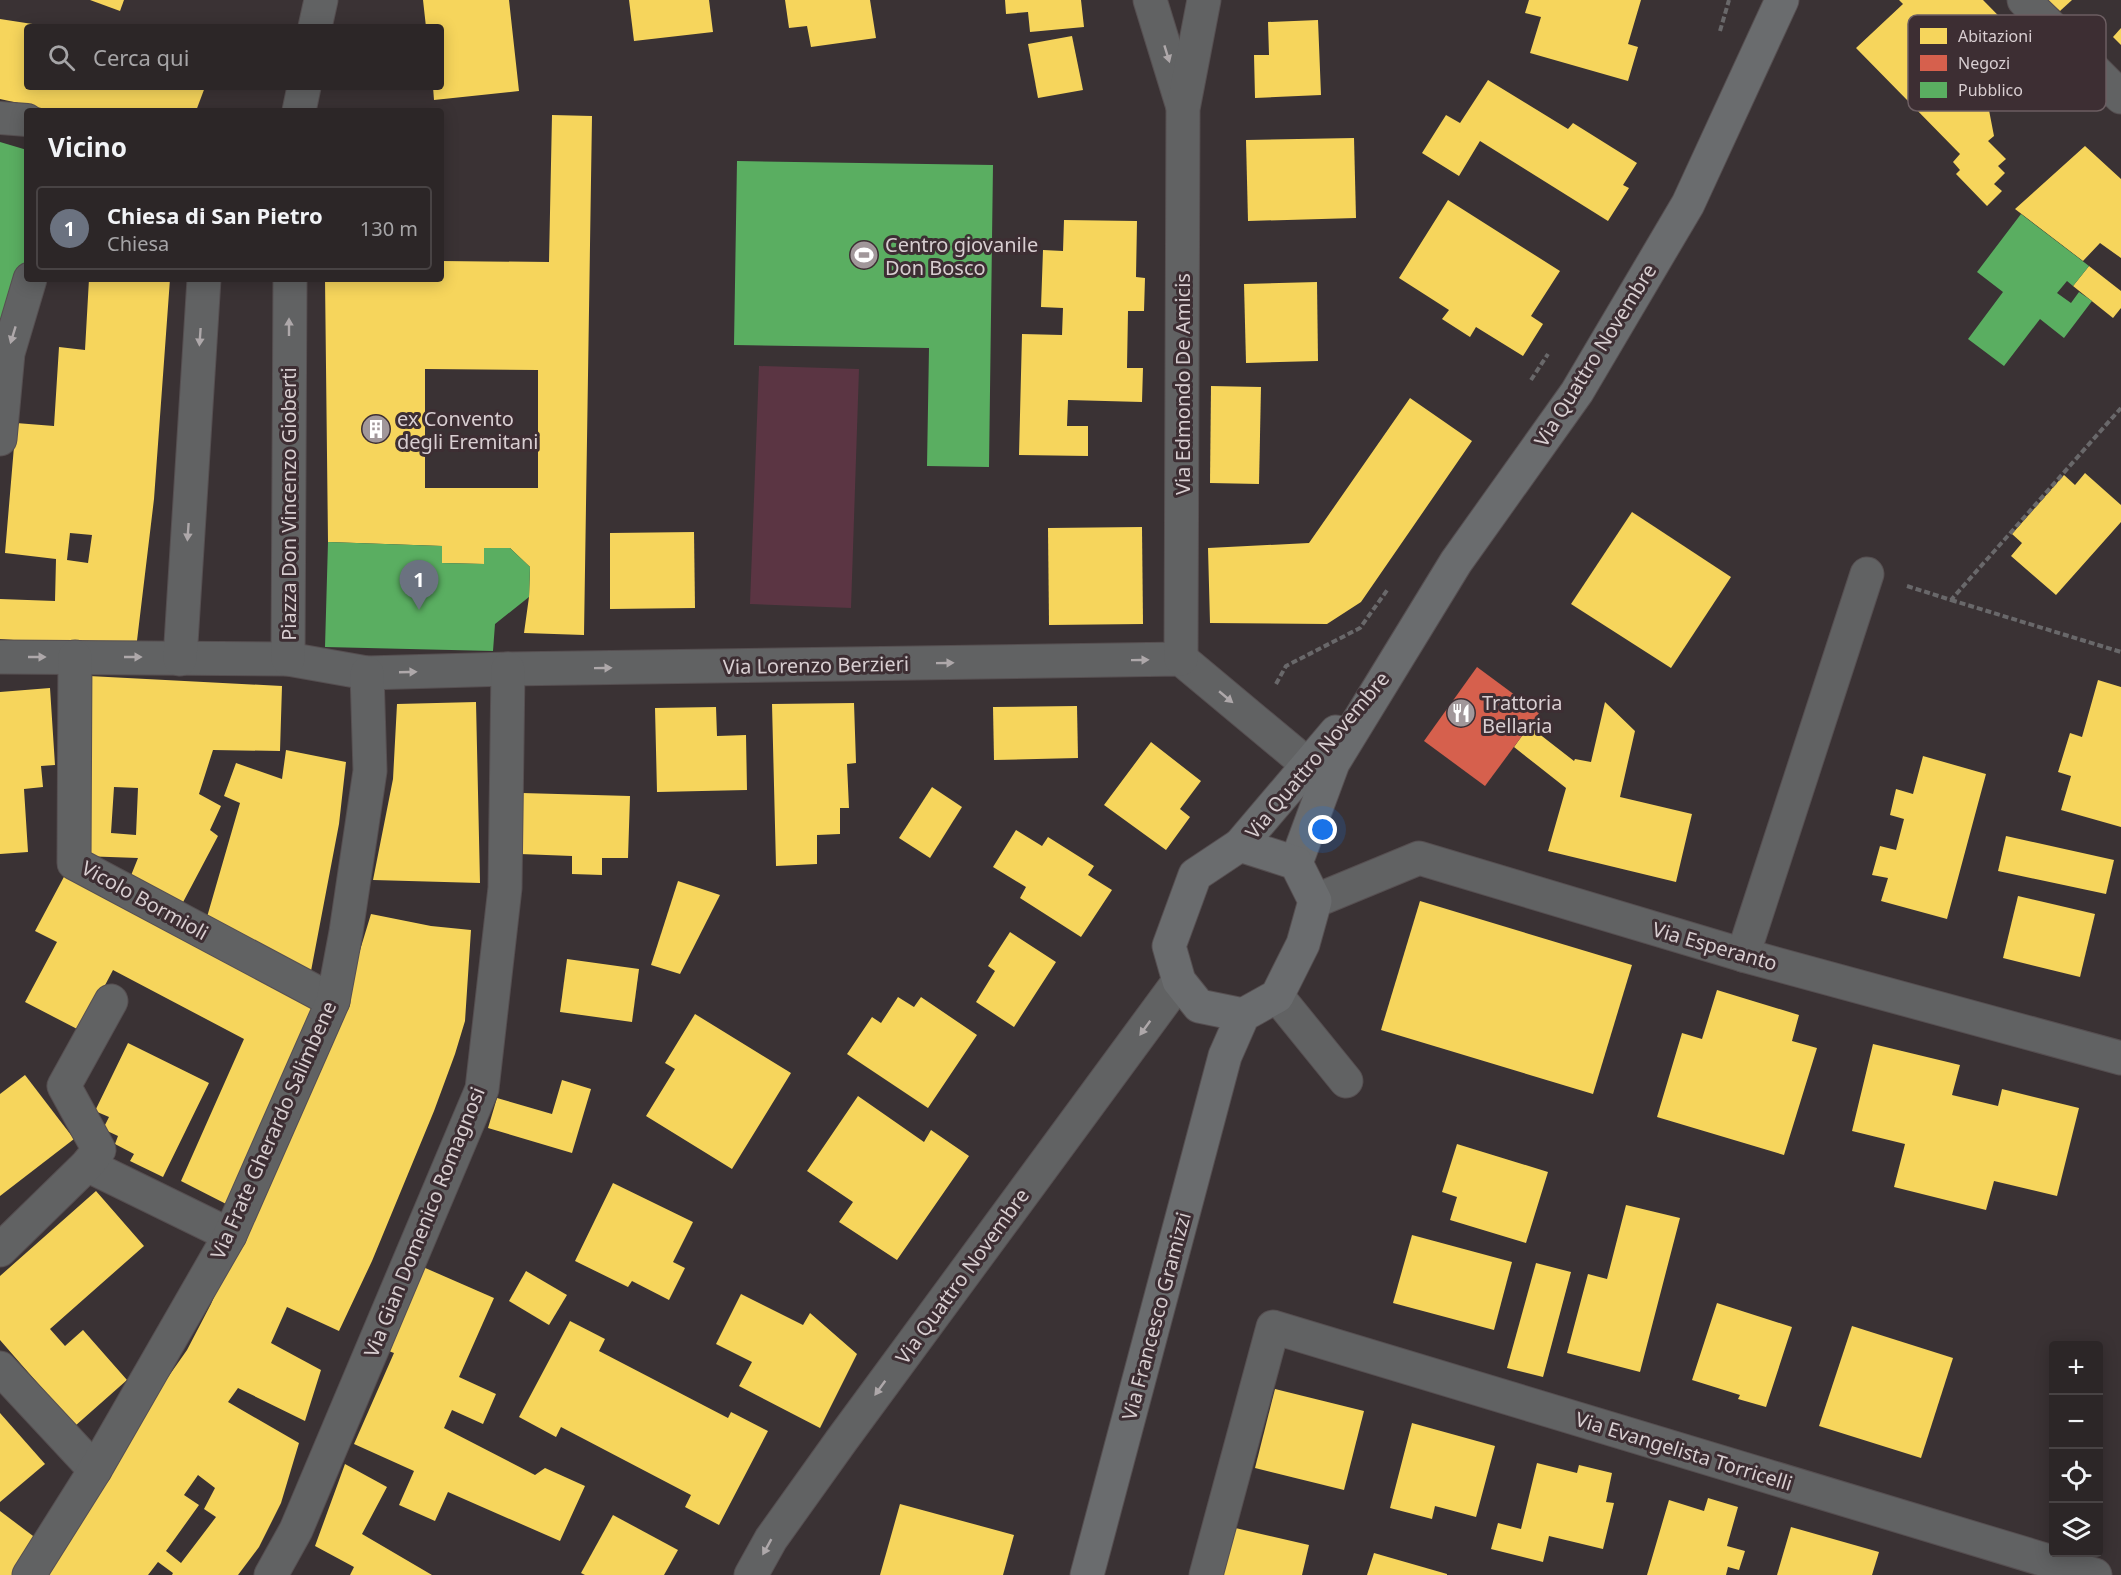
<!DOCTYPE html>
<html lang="it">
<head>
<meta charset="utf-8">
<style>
  body { margin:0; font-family:"Noto Sans",sans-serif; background:#383233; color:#f1f3f6 }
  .controls { position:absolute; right:18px; bottom:18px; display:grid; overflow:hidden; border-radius:6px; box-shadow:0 3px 15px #0003 }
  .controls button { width:54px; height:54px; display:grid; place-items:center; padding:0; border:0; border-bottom:2px solid #484344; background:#2c2627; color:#f1f3f6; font:30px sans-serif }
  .you { position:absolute; left:1323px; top:830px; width:21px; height:21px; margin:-15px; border:4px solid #fff; border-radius:50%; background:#1a73e8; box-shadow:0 0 0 9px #1a73e833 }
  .badge { display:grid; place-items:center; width:39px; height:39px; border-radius:50%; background:#d6ab8b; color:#fff; font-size:20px; font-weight:700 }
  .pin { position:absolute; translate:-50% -50px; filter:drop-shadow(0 2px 3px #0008) }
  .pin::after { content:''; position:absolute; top:32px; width:21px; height:18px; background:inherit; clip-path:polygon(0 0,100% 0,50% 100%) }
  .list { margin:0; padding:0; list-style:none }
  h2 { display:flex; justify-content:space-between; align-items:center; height:78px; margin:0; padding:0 24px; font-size:26px }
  h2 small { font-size:20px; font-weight:400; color:#a6a5a7 }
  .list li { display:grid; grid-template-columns:39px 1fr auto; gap:18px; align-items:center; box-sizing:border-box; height:84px; margin:0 12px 12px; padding:0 12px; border:2px solid #484344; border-radius:6px }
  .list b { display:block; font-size:22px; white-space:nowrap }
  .list p { margin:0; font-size:20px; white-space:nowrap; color:#a6a5a7 }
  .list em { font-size:20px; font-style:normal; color:#a6a5a7 }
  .icon { flex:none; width:33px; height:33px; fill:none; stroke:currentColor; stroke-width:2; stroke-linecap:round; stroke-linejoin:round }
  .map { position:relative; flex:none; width:2121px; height:1575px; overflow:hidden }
  .search { position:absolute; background:#2c2627; box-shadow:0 3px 15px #0003; left:24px; top:24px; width:420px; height:66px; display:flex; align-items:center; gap:15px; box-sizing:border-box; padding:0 21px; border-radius:6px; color:#a6a5a7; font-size:22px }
  .panel { position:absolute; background:#2c2627; box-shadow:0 3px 15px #0003; left:24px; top:108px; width:420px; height:174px; border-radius:6px }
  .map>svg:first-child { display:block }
  .green { fill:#5b3543 }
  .homes { fill:#f6d55c; fill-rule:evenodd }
  .shops { fill:#d6604d }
  .public { fill:#5aae61 }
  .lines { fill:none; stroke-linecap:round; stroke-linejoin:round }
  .pedestrian-casing { stroke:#564f51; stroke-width:34 }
  .minor-casing { stroke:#564f51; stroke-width:35 }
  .secondary-casing { stroke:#564f51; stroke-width:35 }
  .path { stroke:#69686a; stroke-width:4; stroke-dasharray:6 3; stroke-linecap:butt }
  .pedestrian { stroke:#616263; stroke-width:32 }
  .minor { stroke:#616263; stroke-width:33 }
  .secondary { stroke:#6a6c6e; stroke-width:33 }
  .oneway { fill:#aea8aa }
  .labels { text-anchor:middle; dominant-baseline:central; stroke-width:6; stroke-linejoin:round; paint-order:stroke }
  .poi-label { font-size:20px; fill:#d8ced1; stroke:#3d2e33; text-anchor:start }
  .street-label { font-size:20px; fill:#d8ced1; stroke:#3d2e33 }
  .key { fill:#3d2e33; stroke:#6c5e62; stroke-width:1.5 }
  .key-label { font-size:16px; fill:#d8ced1 }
</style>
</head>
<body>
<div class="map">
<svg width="2121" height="1575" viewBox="0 0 2121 1575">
  <rect width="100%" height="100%" fill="#3a3234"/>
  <path class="green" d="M759 366 859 369 851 608 750 604Z"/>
  <g class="homes">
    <path d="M90 0H124L120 11Z"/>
    <path d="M423 0H509L519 91 434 100 433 87H441V27H426Z"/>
    <path d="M629 0H709L713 32 634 41Z"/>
    <path d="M785 0H870L876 38 811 47 807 26 789 28Z"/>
    <path d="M1005 0H1081L1084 27 1030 32 1028 12 1006 14Z"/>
    <path d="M1529 0H1641L1628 44 1638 47 1628 81 1530 53 1541 17 1525 13Z"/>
    <path d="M1899 0H1983L2054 72 2023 102 2008 86 1988 105 1994 136 1988 141 2006 159 1998 166 2005 173 1994 184 2002 191 1987 206 1956 174 1960 170 1953 162 1960 154 1856 48 1903 4Z"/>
    <path d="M2048 0H2072L2060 11Z"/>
    <path d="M0 19 52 27H27V87H205L196 111H55L0 99Z"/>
    <path d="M1318 20 1321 95 1255 98 1254 55H1269L1268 22Z"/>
    <path d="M2121 28V45L2113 37Z"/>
    <path d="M1072 36 1083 90 1038 98 1028 44Z"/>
    <path d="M1488 80 1568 129 1573 123 1637 163 1623 185 1629 188 1608 221 1480 141 1459 176 1422 153 1446 115 1460 123Z"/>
    <path d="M552 115 592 116 584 635 524 633 529 597 530 567 510 548H484V564L442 563V546L328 542 325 279H441V261L549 262ZM425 369 538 370V488H425Z"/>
    <path d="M1354 138 1356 218 1248 221 1246 140Z"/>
    <path d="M2085 146 2121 179V258L2100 243 2083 261 2015 209Z"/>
    <path d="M1448 200 1560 271 1531 316 1543 324 1523 356 1476 327 1470 337 1442 319 1449 310 1399 278Z"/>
    <path d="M1064 220 1137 221 1136 277 1145 278 1144 311H1128L1127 368H1143L1142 402 1068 400 1067 426H1088V456L1019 455 1022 334 1062 335 1063 308 1041 307 1043 250 1063 251Z"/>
    <path d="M2089 266 2121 291V308L2113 318 2073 286Z"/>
    <path d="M89 279H170L154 499 136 649 0 639V599L55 601 56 559 5 553 16 423 54 426 59 347 85 350ZM70 533 92 535 88 563 67 560Z"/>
    <path d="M1317 282 1318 361 1246 363 1244 284Z"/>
    <path d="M1211 386 1261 387 1259 484 1210 483Z"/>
    <path d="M1410 398 1472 441 1361 602 1327 624 1210 623 1208 548 1309 543Z"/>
    <path d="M2085 473 2121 505V522L2056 595 2011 556 2022 543 2012 534 2064 475 2075 485Z"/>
    <path d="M1632 512 1731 577 1671 668 1571 604Z"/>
    <path d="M1142 527 1143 624 1049 625 1048 528Z"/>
    <path d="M694 532 695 608 610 609V533Z"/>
    <path d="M89 676 282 686 280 751 213 750 199 794 221 806 210 830 218 836 181 906 130 878 138 858 82 856ZM114 787 138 788 136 835 111 833Z"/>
    <path d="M2098 680 2121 687V827L2061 810 2071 776 2058 772 2070 733 2082 737Z"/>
    <path d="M50 688 55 765 41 766 43 787 24 789 28 852 0 854V692Z"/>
    <path d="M476 702 480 883 373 880 393 779 397 704Z"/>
    <path d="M1605 702 1635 731 1620 797 1692 814 1676 882 1548 851 1566 788 1514 747 1529 726 1574 761 1575 759 1591 762Z"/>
    <path d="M854 703 856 763 847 764 849 808H840V834L817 835V864L776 866 772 704Z"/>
    <path d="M1077 706 1078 758 994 760 993 707Z"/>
    <path d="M716 707 717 736 746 735 747 790 657 792 655 708Z"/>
    <path d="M1151 742 1201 781 1180 809 1190 817 1166 850 1104 805Z"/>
    <path d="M286 750 346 762 339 824 311 971 207 917 240 803 224 796 236 763 282 779Z"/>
    <path d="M1923 756 1986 774 1947 919 1881 901 1888 878 1872 875 1880 846 1896 850 1904 819 1890 815 1896 789 1913 794Z"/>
    <path d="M932 787 962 807 930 858 899 838Z"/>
    <path d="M522 793 630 796 628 858H602V875L572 874V856L520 854Z"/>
    <path d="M1016 830 1042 846 1048 837 1094 866 1088 875 1112 890 1081 937 1020 898 1026 887 993 867Z"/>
    <path d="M2006 836 2114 860 2106 894 1998 871Z"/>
    <path d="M66 873 315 1004 234 1208 181 1181 244 1039 113 970 81 1031 25 1002 57 942 35 931Z"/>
    <path d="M678 881 720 895 680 974 651 965Z"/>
    <path d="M2018 896 2095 914 2080 977 2003 958Z"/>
    <path d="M1420 901 1632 965 1593 1094 1381 1030Z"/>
    <path d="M371 914 431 926 471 930 465 1021 455 1054 434 1111 372 1261 339 1331 287 1307 271 1343 321 1370 305 1421 238 1388 228 1402 299 1443 281 1503 259 1547 238 1575H172L173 1573 158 1562 148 1575H39L117 1450 187 1350 211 1304 250 1211 340 1016ZM198 1475 215 1488 204 1509 216 1517 181 1563 166 1551 199 1505 184 1495Z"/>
    <path d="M1010 932 1056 962 1014 1027 976 1002 995 971 988 966Z"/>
    <path d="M567 959 639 969 632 1022 560 1012Z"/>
    <path d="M1717 990 1799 1015 1792 1041 1817 1048 1784 1155 1657 1117 1682 1033 1702 1039Z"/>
    <path d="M898 997 914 1007 921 997 977 1035 928 1108 847 1054 872 1017 881 1023Z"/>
    <path d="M695 1014 791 1073 732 1169 646 1116 675 1069 665 1063Z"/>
    <path d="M128 1043 209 1083 163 1177 130 1161 134 1154 115 1144 118 1136 103 1129 109 1117 95 1111Z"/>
    <path d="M1873 1044 1960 1065 1952 1095 1998 1106 2002 1089 2079 1108 2057 1196 1994 1181 1986 1210 1894 1187 1905 1144 1852 1131Z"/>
    <path d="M25 1075 74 1139 0 1196V1094Z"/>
    <path d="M562 1080 591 1089 572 1153 488 1128 497 1098 552 1114Z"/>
    <path d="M858 1096 924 1142 931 1130 969 1156 897 1260 839 1222 853 1202 807 1171Z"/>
    <path d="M1457 1144 1548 1172 1526 1243 1450 1220 1457 1197 1442 1192Z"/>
    <path d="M613 1183 693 1222 673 1262 685 1268 669 1300 632 1281 628 1287 575 1261Z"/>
    <path d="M96 1191 144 1246 50 1329 65 1346 83 1330 127 1380 75 1426 0 1340V1276Z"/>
    <path d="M1626 1205 1680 1218 1640 1372 1567 1353 1588 1274 1607 1279Z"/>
    <path d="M1412 1235 1512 1262 1494 1330 1393 1303Z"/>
    <path d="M1536 1263 1571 1272 1543 1377 1507 1368Z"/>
    <path d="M423 1267 494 1298 459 1377 496 1394 483 1424 452 1410 444 1428 535 1475 545 1468 585 1486 560 1541 448 1492 435 1521 399 1505 414 1471 354 1444 394 1353 386 1350Z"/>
    <path d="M526 1271 567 1295 549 1325 509 1301Z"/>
    <path d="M741 1294 803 1325 810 1313 857 1354 820 1428 739 1386 752 1362 716 1344Z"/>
    <path d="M1717 1303 1792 1327 1766 1407 1738 1399 1740 1395 1692 1380Z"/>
    <path d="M570 1321 605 1339 599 1351 728 1418 731 1412 768 1431 719 1525 685 1507 691 1495 561 1427 556 1437 519 1417Z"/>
    <path d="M1852 1326 1953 1358 1921 1458 1819 1426Z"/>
    <path d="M1275 1389 1364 1411 1344 1490 1255 1468Z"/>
    <path d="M0 1413 45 1464 0 1502Z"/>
    <path d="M1412 1423 1495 1446 1476 1517 1435 1506 1432 1519 1390 1508Z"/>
    <path d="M1537 1463 1577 1473 1579 1465 1612 1473 1606 1502 1614 1503 1603 1549 1549 1536 1543 1562 1491 1549 1498 1523 1521 1529Z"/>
    <path d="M345 1464 387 1487 362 1534 432 1575H350L354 1567 315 1546Z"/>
    <path d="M1708 1498 1738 1507 1727 1546 1745 1551 1739 1570 1728 1567 1726 1575H1647L1669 1500 1704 1511Z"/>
    <path d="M900 1504 1014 1535 1003 1575H880Z"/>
    <path d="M0 1511 45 1545 25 1575H0Z"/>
    <path d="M613 1515 678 1550 664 1575H585L581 1573Z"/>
    <path d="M1231 1527 1309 1545 1302 1575H1220Z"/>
    <path d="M1791 1527 1879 1552 1872 1575H1777Z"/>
    <path d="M1374 1553 1447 1574V1575H1367Z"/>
  </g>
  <path class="shops" d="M1477 667 1539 713 1485 786 1424 741Z"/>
  <g class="public">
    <path d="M0 142 27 150V254L6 329 0 327Z"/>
    <path d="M737 161 993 165 989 467 927 466 929 348 734 345Z"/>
    <path d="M2021 214 2089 266 2073 286 2067 281 2057 293 2071 303 2079 292 2092 301 2064 338 2040 319 2004 366 1968 339 2003 292 1977 272Z"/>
    <path d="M328 542 442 546V563L484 564V548H510L530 567 529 597 495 624 493 651 325 647Z"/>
  </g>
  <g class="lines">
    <g class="pedestrian-casing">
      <path id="pedestrian" d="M0 118 27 120"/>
    </g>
    <g class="minor-casing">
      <g id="minor">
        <path d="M1150 0 1182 104"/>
        <path d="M2024 0 2121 97"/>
        <path d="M315 27 321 0"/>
        <path d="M299 111 304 87"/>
        <path d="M0 439 8 353 30 279"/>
        <path d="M0 657 288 659 367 673 508 669 1181 659 1308 765"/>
        <path d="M75 657 74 863 333 1001"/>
        <path d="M180 659 204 279"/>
        <path d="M288 659 290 279"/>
        <path d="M1181 659 1183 109 1204 0"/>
        <path d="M1315 901 1419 858 1743 955 2121 1058"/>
        <path d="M1743 955 1867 574"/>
        <path d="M1277 996 1346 1081"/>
        <path d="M87 1165 230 1235"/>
        <path d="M0 1250 87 1165 99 1150 64 1086 111 1001"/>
        <path d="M0 1368 95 1470"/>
        <path d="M29 1575 95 1470 230 1235 333 1001 346 932 370 771 367 673"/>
        <path d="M271 1575 296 1530 482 1089 505 888 508 669"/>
        <path d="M751 1575 771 1539 841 1441 1179 981"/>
        <path d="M1206 1575 1273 1327 2095 1575"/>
      </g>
    </g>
    <g class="secondary-casing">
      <g id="secondary">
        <path d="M1240 845 1336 732"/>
        <path d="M1296 863 1333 763 1456 562 1577 392 1688 204 1782 0"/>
        <path d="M1087 1575 1225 1056 1243 1015 1277 996 1303 944 1315 901 1296 863 1240 845 1195 875 1169 946 1179 981 1199 1006 1243 1015"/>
      </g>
    </g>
    <g class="path">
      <path d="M1720 31 1729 0"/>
      <path d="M1531 380 1548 354"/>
      <path d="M1907 586 1951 600 2121 408"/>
      <path d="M1951 600 2121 652"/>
      <path d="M1276 684 1286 666 1360 628 1388 589"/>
    </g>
    <use href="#pedestrian" class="pedestrian"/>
    <use href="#minor" class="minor"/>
    <use href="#secondary" class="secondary"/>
  </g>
  <defs><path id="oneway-solid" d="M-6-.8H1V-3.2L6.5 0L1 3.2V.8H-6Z" transform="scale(1.5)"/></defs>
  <g class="oneway">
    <use href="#oneway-solid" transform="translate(1167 54) rotate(73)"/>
    <use href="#oneway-solid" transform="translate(289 327) rotate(-90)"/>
    <use href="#oneway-solid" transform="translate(13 335) rotate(107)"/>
    <use href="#oneway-solid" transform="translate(200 337) rotate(94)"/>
    <use href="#oneway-solid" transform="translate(188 532) rotate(94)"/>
    <use href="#oneway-solid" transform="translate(37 657)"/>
    <use href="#oneway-solid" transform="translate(133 657)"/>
    <use href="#oneway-solid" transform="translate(1140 660) rotate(-1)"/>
    <use href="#oneway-solid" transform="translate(945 663) rotate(-1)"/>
    <use href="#oneway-solid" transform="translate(603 668) rotate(-1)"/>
    <use href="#oneway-solid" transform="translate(408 672) rotate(-2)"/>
    <use href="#oneway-solid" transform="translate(1226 697) rotate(40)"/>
    <use href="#oneway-solid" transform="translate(1145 1028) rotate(126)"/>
    <use href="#oneway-solid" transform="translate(880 1388) rotate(126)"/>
    <use href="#oneway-solid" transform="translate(767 1547) rotate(119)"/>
  </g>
  <defs>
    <g id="stadium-disc" transform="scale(1.5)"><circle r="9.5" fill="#a1979a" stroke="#3d2e33"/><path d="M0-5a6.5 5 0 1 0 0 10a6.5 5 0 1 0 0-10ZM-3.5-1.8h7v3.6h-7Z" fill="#fff"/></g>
    <g id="building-disc" transform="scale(1.5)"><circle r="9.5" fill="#a1979a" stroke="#3d2e33"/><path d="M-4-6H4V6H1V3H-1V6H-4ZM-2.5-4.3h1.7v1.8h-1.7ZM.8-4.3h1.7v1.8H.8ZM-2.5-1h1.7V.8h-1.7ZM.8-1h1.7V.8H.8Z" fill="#fff"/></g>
    <g id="restaurant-disc" transform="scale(1.5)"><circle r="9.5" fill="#a1979a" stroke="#3d2e33"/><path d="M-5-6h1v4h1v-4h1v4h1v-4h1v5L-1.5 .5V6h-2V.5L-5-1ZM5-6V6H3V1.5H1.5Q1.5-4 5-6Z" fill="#fff"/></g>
  </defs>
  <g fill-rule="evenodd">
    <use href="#stadium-disc" x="864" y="255"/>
    <use href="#building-disc" x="376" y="429"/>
    <use href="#restaurant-disc" x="1461" y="713"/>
  </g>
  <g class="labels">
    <g class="poi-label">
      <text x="885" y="244">Centro giovanile<tspan x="885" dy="23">Don Bosco</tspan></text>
      <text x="397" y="418">ex Convento<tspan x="397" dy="23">degli Eremitani</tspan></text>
      <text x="1482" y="702">Trattoria<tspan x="1482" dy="23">Bellaria</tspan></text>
    </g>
    <g class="street-label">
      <text transform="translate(1595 355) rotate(-58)">Via Quattro Novembre</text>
      <text transform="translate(1182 384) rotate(-90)">Via Edmondo De Amicis</text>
      <text transform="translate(288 504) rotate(-90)">Piazza Don Vincenzo Gioberti</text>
      <text transform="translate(816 665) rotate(-1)">Via Lorenzo Berzieri</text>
      <text transform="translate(1317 755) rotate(-50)">Via Quattro Novembre</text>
      <text transform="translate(145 900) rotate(29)">Vicolo Bormioli</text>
      <text transform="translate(1715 946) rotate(16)">Via Esperanto</text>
      <text transform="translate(273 1130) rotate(-66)">Via Frate Gherardo Salimbene</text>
      <text transform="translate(424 1222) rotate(-68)">Via Gian Domenico Romagnosi</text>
      <text transform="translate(962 1276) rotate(-54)">Via Quattro Novembre</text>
      <text transform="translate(1156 1316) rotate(-75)">Via Francesco Gramizzi</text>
      <text transform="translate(1684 1451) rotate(17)">Via Evangelista Torricelli</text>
    </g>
  </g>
  <rect x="1908" y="15" width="198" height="96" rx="9" class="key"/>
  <rect x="1920" y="28" width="27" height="16" fill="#f6d55c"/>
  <rect x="1920" y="55" width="27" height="16" fill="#d6604d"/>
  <rect x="1920" y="82" width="27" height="16" fill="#5aae61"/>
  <g class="key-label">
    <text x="1958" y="42">Abitazioni</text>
    <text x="1958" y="69">Negozi</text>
    <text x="1958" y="96">Pubblico</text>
  </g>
</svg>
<div class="controls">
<button>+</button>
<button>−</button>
<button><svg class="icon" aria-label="locate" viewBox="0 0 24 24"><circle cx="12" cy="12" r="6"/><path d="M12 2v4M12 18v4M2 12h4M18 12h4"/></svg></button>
<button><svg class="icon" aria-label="layers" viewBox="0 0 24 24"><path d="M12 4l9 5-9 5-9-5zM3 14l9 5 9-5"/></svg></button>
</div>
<div class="you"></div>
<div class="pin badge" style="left:419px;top:610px;background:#6b7280">1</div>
<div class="search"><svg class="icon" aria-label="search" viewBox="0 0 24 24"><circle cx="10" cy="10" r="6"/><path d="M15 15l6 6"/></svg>Cerca qui</div>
<section class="panel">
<h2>Vicino<small></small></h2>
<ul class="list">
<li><span class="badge" style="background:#6b7280">1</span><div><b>Chiesa di San Pietro</b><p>Chiesa</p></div><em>130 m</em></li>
</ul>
</section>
</div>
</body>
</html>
